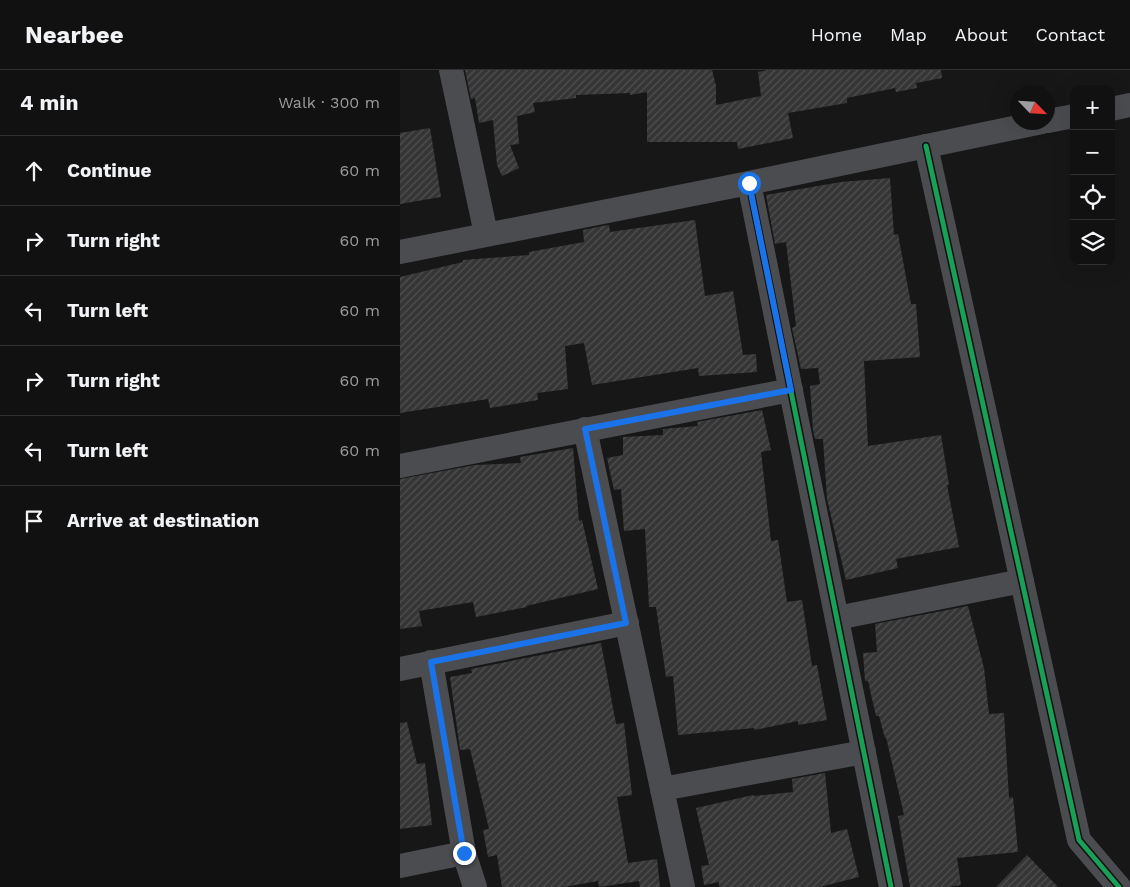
<!DOCTYPE html>
<html lang="en">
<head>
<meta charset="utf-8">
<style>
  body { margin:0; font-family:"Work Sans",sans-serif; background:#1a1a1a; color:#f1f3f6 }
  .controls { position:absolute; right:15px; top:15px; display:grid; overflow:hidden; border-radius:10px; box-shadow:0 5px 20px #0002 }
  .controls button { width:45px; height:45px; display:grid; place-items:center; padding:0; border:0; border-bottom:1px solid #303131; background:#111; color:#f1f3f6; font:25px sans-serif }
  .compass { position:absolute; left:610px; top:15px; width:45px; height:45px; border-radius:50%; background:#111; box-shadow:0 5px 20px #0002; rotate:115deg }
  .stop { position:absolute; width:15px; height:15px; margin:-11px; border:4px solid #1a73e8; border-radius:50%; background:#fff }
  .stop.end { background:#1a73e8; border-color:#fff; box-shadow:0 1px 5px #0008 }
  .list { margin:0; padding:0; list-style:none }
  h2 { display:flex; justify-content:space-between; align-items:center; height:65px; margin:0; padding:0 20px; font-size:21px }
  h2 small { font-size:16px; font-weight:400; color:#9c9d9f }
  .list li { display:grid; grid-template-columns:32px 1fr auto; gap:15px; align-items:center; box-sizing:border-box; height:70px; padding:0 20px; border-top:1px solid #303131 }
  .list b { display:block; font-size:19px; white-space:nowrap }
  .list em { font-size:16px; font-style:normal; color:#9c9d9f }
  .icon { flex:none; width:28px; height:28px; fill:none; stroke:currentColor; stroke-width:2; stroke-linecap:round; stroke-linejoin:round }
  .map { position:relative; flex:none; width:730px; height:817px; overflow:hidden }
  header { display:flex; align-items:center; gap:30px; box-sizing:border-box; height:70px; padding:0 25px; background:#111; border-bottom:1px solid #303131 }
  header strong { font-size:24px }
  nav { display:flex; gap:28px; margin-inline-start:auto; font-size:18px }
  main { display:flex }
  aside { flex:1; background:#111 }
  .map>svg:first-child { display:block }
  .building { fill:url(#building-hatch) }
  .lines { fill:none; stroke-linecap:round; stroke-linejoin:round }
  .minor { stroke:#4b4c50; stroke-width:24 }
  .cycleway-casing { stroke:#111113; stroke-width:8 }
  .cycleway { stroke:#1a9f57; stroke-width:5 }
  .route { stroke:#1a73e8; stroke-width:6 }
</style>
</head>
<body>
<header>
<strong>Nearbee</strong>
<nav><a>Home</a><a>Map</a><a>About</a><a>Contact</a></nav>
</header>
<main>
<aside>
<h2>4 min<small>Walk · 300 m</small></h2>
<ul class="list">
<li><svg class="icon" aria-label="ahead" viewBox="0 0 24 24"><path d="M12 20V5M6 11l6-6 6 6"/></svg><div><b>Continue</b></div><em>60 m</em></li>
<li><svg class="icon" aria-label="right" viewBox="0 0 24 24"><path d="M7 20v-9h11M14 6l5 5-5 5"/></svg><div><b>Turn right</b></div><em>60 m</em></li>
<li><svg class="icon" aria-label="left" viewBox="0 0 24 24"><path d="M17 20v-9H6M10 6l-5 5 5 5"/></svg><div><b>Turn left</b></div><em>60 m</em></li>
<li><svg class="icon" aria-label="right" viewBox="0 0 24 24"><path d="M7 20v-9h11M14 6l5 5-5 5"/></svg><div><b>Turn right</b></div><em>60 m</em></li>
<li><svg class="icon" aria-label="left" viewBox="0 0 24 24"><path d="M17 20v-9H6M10 6l-5 5 5 5"/></svg><div><b>Turn left</b></div><em>60 m</em></li>
<li><svg class="icon" aria-label="arrive" viewBox="0 0 24 24"><path d="M6 21V4h12l-3 4 3 4H6"/></svg><div><b>Arrive at destination</b></div></li>
</ul>
</aside>
<div class="map">
<svg width="730" height="817" viewBox="0 0 730 817">
  <defs>
    <pattern id="building-hatch" width="6" height="6" patternUnits="userSpaceOnUse" patternTransform="scale(1.25)"><rect width="6" height="6" fill="#353536"/><path d="M-1 1l2-2M0 6l6-6M5 7l2-2" fill="none" stroke="#4f5051"/></pattern>
  </defs>
  <rect width="100%" height="100%" fill="#171717"/>
  <g class="building">
    <path d="M65 0H312L316 16V35L361 26 358 2 368 0H541L542 8 516 13 517 18 496 22 495 18 447 28V33L388 43 393 68 338 79 337 72H247V22L230 25V23L176 25V28L133 33 135 42 117 46 119 74 110 75 119 98 102 106 97 95 93 50 79 53 75 28 71 29Z"/>
    <path d="M30 58 41 127 0 134V63Z"/>
    <path d="M490 108 494 165 498 164 511 234H516L520 287 464 291 468 376 541 365 549 415H547L559 477 496 489 498 498 446 510 427 429 423 369H415L413 360 410 316 420 314 418 298 401 299 392 258 396 256 386 172 375 174 366 125 441 112Z"/>
    <path d="M295 150 305 226 333 221 343 285 356 284 357 302 299 306 298 298 192 315 184 273 165 276 168 319 137 323 138 330 90 338 88 329 0 343V207L63 192V190L129 185V182L184 172 183 160 202 156 209 155 210 162Z"/>
    <path d="M362 340 371 380 361 382 371 471 378 470 387 532 402 530 412 596 417 595 427 650 398 655V651L355 660 354 658 278 665 273 606 266 607 256 537H249L245 459 224 461 221 419 214 420 207 388 223 385V367L263 365V359L298 356 297 352Z"/>
    <path d="M173 378 179 451 182 450 198 519 126 536 127 537 76 547 73 532 19 541 22 556 0 559V409L75 395 121 393 120 387Z"/>
    <path d="M568 536 584 598 589 644 604 643 609 728 613 727 618 782 557 788 561 815 548 817H510L498 746 504 745 486 667 485 668 479 646H476L468 611H465L463 583 477 582 475 554Z"/>
    <path d="M201 573 216 654 224 653 232 725 217 727 228 793 257 789 260 817H240L239 811 199 817 198 811 164 817H102L97 785 88 787 83 760 89 759 70 679 60 680 50 607 72 603 71 599Z"/>
    <path d="M7 652 17 694 25 693 32 755 0 759V653Z"/>
    <path d="M425 703 431 763 447 759 459 807 420 817H319V812L304 815 301 796 309 795 296 738 353 725 354 726 393 722 392 709Z"/>
    <path d="M627 785 658 817H596Z"/>
  </g>
  <g class="lines">
    <g class="minor">
      <path d="M51 0 86 164"/>
      <path d="M711 39 730 35"/>
      <path d="M648 51 674 46"/>
      <path d="M526 76 679 770 719 817"/>
      <path d="M349 113 491 817"/>
      <path d="M0 182 349 113 642 52"/>
      <path d="M185 359 283 817"/>
      <path d="M0 396 391 320"/>
      <path d="M437 548 622 511"/>
      <path d="M31 592 64 783 75 817"/>
      <path d="M0 599 227 553"/>
      <path d="M262 719 464 682"/>
      <path d="M0 796 64 783"/>
    </g>
    <g class="cycleway-casing">
      <g id="cycleway">
        <path d="M526 76 679 770 719 817"/>
        <path d="M349 113 491 817"/>
      </g>
    </g>
    <use href="#cycleway" class="cycleway"/>
  </g>
  <g class="lines">
    <path class="route" d="M64 783 31 592 226 553 185 359 391 320 349 113"/>
  </g>
</svg>
<div class="controls">
<button>+</button>
<button>−</button>
<button><svg class="icon" aria-label="locate" viewBox="0 0 24 24"><circle cx="12" cy="12" r="6"/><path d="M12 2v4M12 18v4M2 12h4M18 12h4"/></svg></button>
<button><svg class="icon" aria-label="layers" viewBox="0 0 24 24"><path d="M12 4l9 5-9 5-9-5zM3 14l9 5 9-5"/></svg></button>
</div>
<svg class="compass" viewBox="-18 -18 36 36"><path d="M0-13l5 13h-10z" fill="#e53935"/><path d="M0 13l5-13h-10z" fill="#9c9d9f"/></svg>
<div class="stop" style="left:349px;top:113px"></div>
<div class="stop end" style="left:64px;top:783px"></div>
</div>
</main>
</body>
</html>
